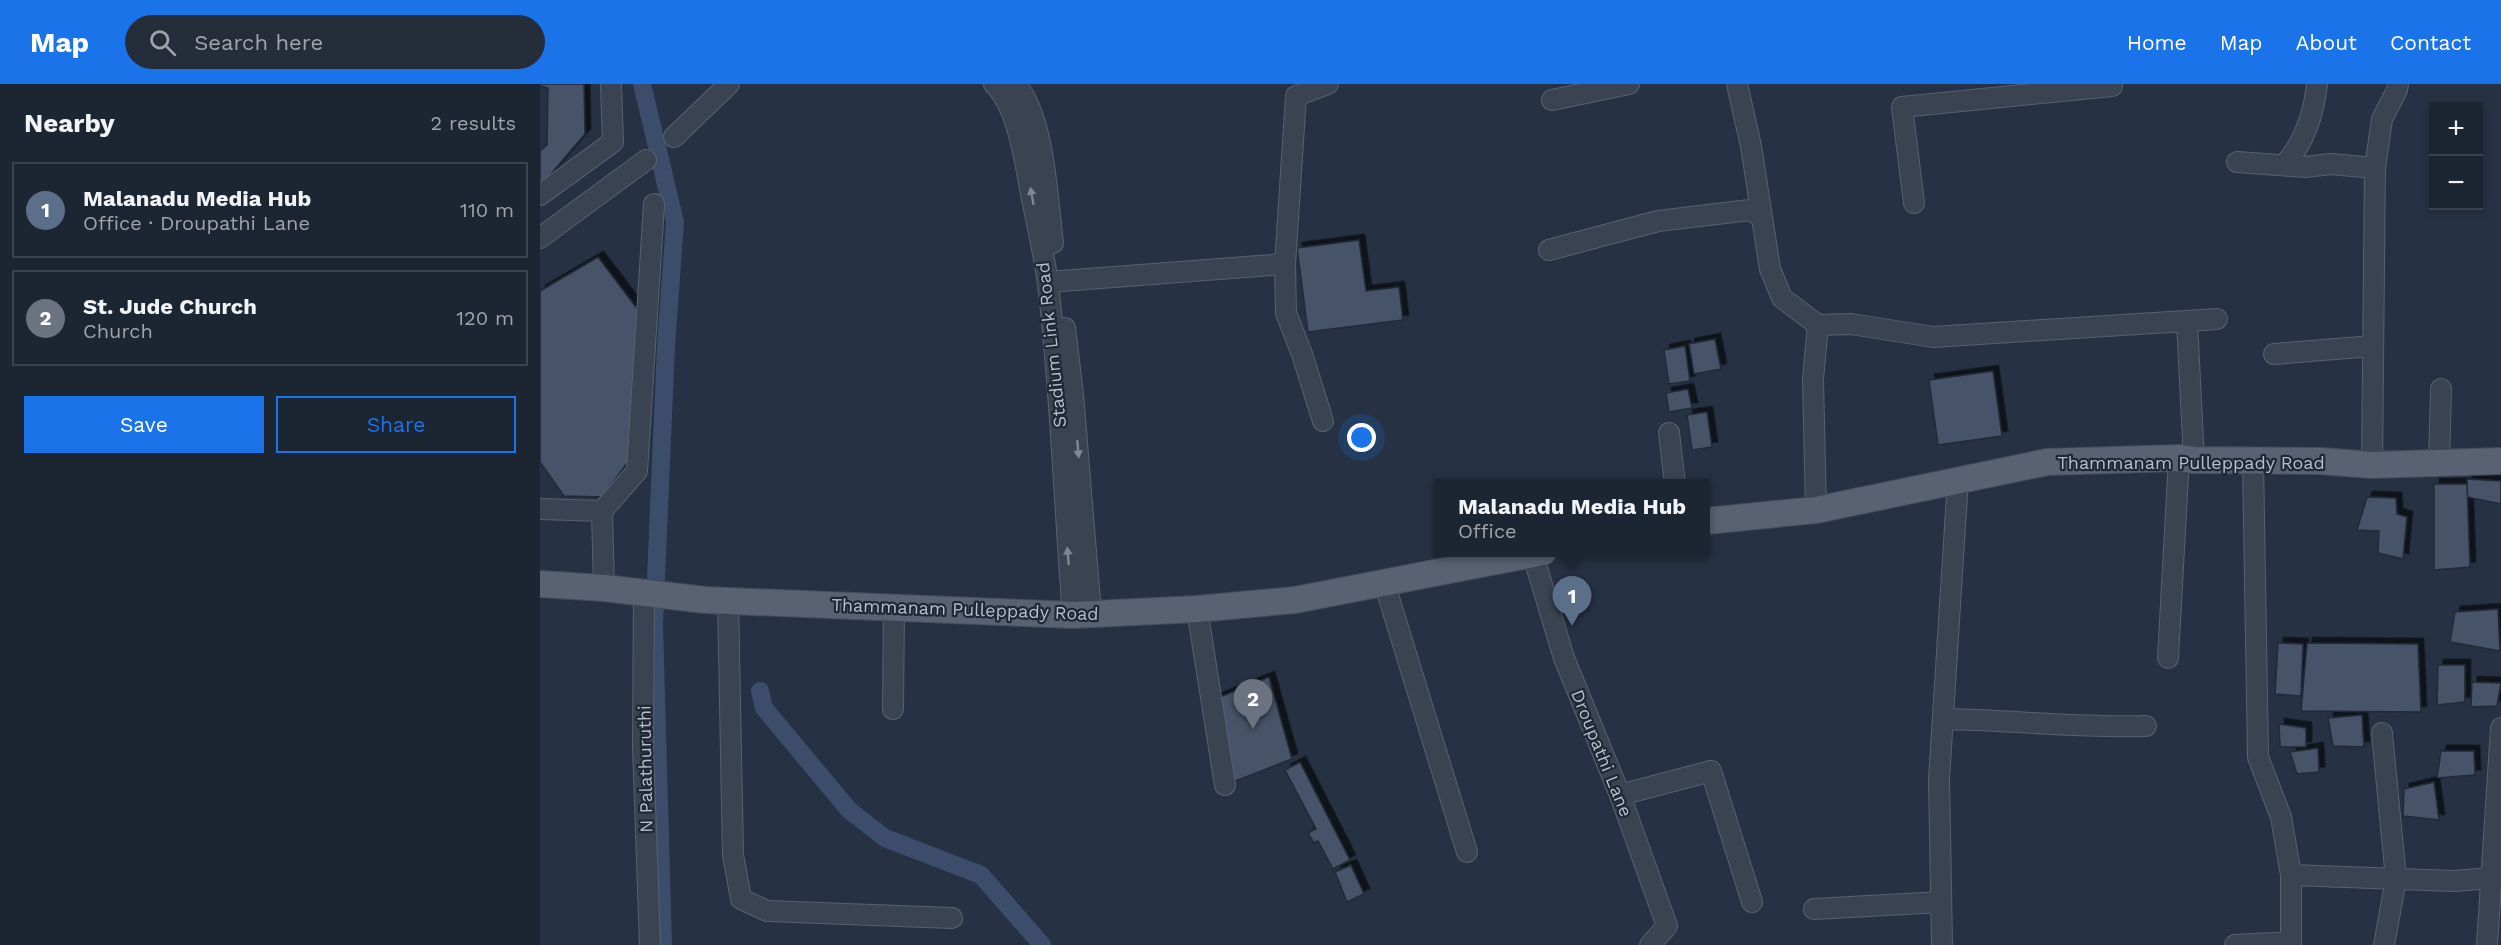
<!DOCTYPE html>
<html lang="en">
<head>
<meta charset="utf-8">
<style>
  body { margin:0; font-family:"Work Sans",sans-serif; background:#252d3a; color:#f1f3f6 }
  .controls { position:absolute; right:18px; top:18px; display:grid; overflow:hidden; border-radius:0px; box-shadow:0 3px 9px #0003 }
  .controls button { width:54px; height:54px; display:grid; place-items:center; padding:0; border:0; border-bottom:2px solid #3a424d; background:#1c2532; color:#f1f3f6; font:30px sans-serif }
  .you { position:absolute; left:822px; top:354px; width:21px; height:21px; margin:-15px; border:4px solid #fff; border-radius:50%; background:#1a73e8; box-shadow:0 0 0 9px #1a73e833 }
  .badge { display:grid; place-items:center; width:39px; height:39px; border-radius:50%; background:#1a73e8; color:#fff; font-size:20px; font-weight:700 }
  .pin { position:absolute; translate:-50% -50px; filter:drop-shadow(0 2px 3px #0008) }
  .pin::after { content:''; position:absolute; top:32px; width:21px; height:18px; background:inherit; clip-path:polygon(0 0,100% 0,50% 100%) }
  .popup { position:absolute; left:894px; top:395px; width:276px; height:78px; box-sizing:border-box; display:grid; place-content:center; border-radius:0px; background:#1c2532; filter:drop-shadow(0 2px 4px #0005); font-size:20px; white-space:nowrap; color:#a0a5ac }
  .popup b { font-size:22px; color:#f1f3f6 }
  .popup::after { content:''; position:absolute; left:50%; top:100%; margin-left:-12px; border:12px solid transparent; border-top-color:#1c2532 }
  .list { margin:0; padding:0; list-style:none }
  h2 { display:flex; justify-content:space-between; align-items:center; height:78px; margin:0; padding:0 24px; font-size:26px }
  h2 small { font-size:20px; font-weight:400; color:#a0a5ac }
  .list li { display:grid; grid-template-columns:39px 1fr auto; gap:18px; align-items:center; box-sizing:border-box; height:96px; margin:0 12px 12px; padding:0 12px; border:2px solid #3a424d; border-radius:0px }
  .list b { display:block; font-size:22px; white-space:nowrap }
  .list p { margin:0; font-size:20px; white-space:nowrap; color:#a0a5ac }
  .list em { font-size:20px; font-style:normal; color:#a0a5ac }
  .actions { display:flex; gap:12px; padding:18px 24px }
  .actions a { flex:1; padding:14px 0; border:2px solid #1a73e8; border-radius:0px; text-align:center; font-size:21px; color:#1a73e8 }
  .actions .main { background:#1a73e8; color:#fff }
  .icon { flex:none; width:33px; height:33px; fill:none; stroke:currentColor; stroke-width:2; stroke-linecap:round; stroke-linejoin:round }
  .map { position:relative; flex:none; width:1961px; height:861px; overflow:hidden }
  header { display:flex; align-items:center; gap:36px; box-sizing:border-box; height:84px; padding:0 30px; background:#1a73e8; color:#fff }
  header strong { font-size:28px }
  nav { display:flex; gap:33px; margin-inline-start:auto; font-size:21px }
  .search { width:420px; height:54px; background:#252d3a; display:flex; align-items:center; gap:15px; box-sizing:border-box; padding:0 21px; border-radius:33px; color:#a0a5ac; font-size:22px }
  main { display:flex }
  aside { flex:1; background:#1c2532 }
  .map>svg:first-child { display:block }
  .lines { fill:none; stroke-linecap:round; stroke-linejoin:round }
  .canal { stroke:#3b4d6b; stroke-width:18 }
  .building { fill:#475367; stroke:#212a39; stroke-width:1.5; filter:url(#shadow) }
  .minor-casing { stroke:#58616f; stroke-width:22 }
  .major-casing { stroke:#444c5b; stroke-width:28 }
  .minor { stroke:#3a4352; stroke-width:20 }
  .major { stroke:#586272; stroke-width:26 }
  .oneway { fill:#7f8795 }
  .labels { text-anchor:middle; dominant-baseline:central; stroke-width:4.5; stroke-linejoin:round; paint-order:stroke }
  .street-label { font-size:18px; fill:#b7becc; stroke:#1f2837 }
</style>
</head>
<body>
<header>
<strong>Map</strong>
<div class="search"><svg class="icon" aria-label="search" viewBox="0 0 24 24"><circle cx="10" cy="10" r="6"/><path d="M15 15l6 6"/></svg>Search here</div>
<nav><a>Home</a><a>Map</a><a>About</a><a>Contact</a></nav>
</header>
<main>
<aside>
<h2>Nearby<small>2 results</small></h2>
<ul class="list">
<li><span class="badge" style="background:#5c6f8a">1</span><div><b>Malanadu Media Hub</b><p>Office · Droupathi Lane</p></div><em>110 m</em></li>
<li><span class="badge" style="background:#6b7280">2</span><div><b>St. Jude Church</b><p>Church</p></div><em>120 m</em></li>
</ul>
<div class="actions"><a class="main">Save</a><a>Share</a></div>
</aside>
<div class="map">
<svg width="1961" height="861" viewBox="0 0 1961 861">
  <defs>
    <filter id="shadow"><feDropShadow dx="5.5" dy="-5.5" stdDeviation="0" flood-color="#0009"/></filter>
  </defs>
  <rect width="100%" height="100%" fill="#263143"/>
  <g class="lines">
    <g class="canal">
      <path d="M102 0 135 138 126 262 114 541 123 861"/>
      <path d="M220 607 224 624 309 726 345 754 441 791 502 861"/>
    </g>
  </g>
  <g class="building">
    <path d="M0 0H44L45 50 0 103V67L7 61 8 4 0 2Z"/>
    <path d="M819 156 826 207 859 203 863 236 768 248 757 164Z"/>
    <path d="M58 173 99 227 88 378 62 413 24 412 0 378V207Z"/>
    <path d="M1175 255 1181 285 1154 290 1149 260Z"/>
    <path d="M1145 262 1150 297 1129 300 1124 266Z"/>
    <path d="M1453 287 1462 352 1398 361 1389 296Z"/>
    <path d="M1148 305 1152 324 1129 328 1126 309Z"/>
    <path d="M1167 328 1172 363 1152 366 1147 331Z"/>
    <path d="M1927 395 1961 397V420L1927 413Z"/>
    <path d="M1894 400H1927L1930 483 1894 486Z"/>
    <path d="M1827 413 1856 414 1857 430 1867 433 1863 475 1838 469 1839 447 1817 446Z"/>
    <path d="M1958 525 1960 567 1910 558 1915 528Z"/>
    <path d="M1738 559 1763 560 1761 612 1735 610Z"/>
    <path d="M1767 559 1878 560 1881 628 1761 627Z"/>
    <path d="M1898 581H1925V618L1897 621Z"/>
    <path d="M729 593 752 675 693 698 675 615Z"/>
    <path d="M1932 598 1961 599 1957 622 1931 623Z"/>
    <path d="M1822 631 1824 663 1793 662 1788 634Z"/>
    <path d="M1739 640 1766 644V663H1740Z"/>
    <path d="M1778 664 1779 688 1757 690 1750 668Z"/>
    <path d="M1901 667H1934L1935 691 1897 694Z"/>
    <path d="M760 678 810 776 793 785 778 757 774 759 768 749 776 745 745 686Z"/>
    <path d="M1894 698 1899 736 1863 732 1864 705Z"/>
    <path d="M811 781 824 810 807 818 795 788Z"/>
  </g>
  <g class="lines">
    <g class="minor-casing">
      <g id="minor">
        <path d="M454 0C478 23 485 78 491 110 497 140 504 170 508 200 521 309 524 421 533 531"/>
        <path d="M476 0C505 36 507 112 513 159"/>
        <path d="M1197 0 1211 62 1230 185 1242 214 1278 241 1273 295 1276 426"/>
        <path d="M1012 16 1089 0"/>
        <path d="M134 53 189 0"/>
        <path d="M1697 78 1765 83 1790 80 1835 84"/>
        <path d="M1744 81C1764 60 1774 29 1777 0"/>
        <path d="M0 111 73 58 71 0"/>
        <path d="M1374 119 1362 23 1572 2V0"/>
        <path d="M0 154 106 76"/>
        <path d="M1009 166 1118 137 1210 126 1221 133"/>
        <path d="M745 180 746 229 762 270 783 337"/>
        <path d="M508 198 745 180 756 12 788 0"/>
        <path d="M1647 237 1654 376"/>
        <path d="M1278 241 1311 240 1393 253 1677 235"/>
        <path d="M525 244 533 310 551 529"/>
        <path d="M1734 270 1832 262"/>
        <path d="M1129 349 1135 400"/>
        <path d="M1713 376 1718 673 1741 733 1751 791 1914 797 1950 794 1961 790"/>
        <path d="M1899 379 1901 305"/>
        <path d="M1832 381 1835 84 1842 35 1857 6 1858 0"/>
        <path d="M0 425 62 427 64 504"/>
        <path d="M62 427 97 387 114 120"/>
        <path d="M993 471 1024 574 1080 711 1127 842 1110 861"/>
        <path d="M844 498 927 768"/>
        <path d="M104 509 103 663 110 861"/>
        <path d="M188 517 193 771 201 815 227 827 412 834"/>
        <path d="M657 525 685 701"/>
        <path d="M1628 574 1639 374"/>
        <path d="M353 625 354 524"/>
        <path d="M1403 635C1471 636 1538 644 1606 642"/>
        <path d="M1842 649 1856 795 1844 861"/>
        <path d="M1080 711 1171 687 1212 818"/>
        <path d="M1274 825 1401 818"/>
        <path d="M1402 861 1399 695 1418 395"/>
        <path d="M1695 861 1751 858"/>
        <path d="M1751 861V791"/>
        <path d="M1947 861 1961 644"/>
      </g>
    </g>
    <g class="major-casing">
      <g id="major">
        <path d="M1166 437 1276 426 1507 378 1639 374 1654 376 1781 377 1832 381 1961 377"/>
        <path d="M0 500 64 504 165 516 533 531 657 525 755 516 1003 468"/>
      </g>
    </g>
    <use href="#minor" class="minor"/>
    <use href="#major" class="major"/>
  </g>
  <defs><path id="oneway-solid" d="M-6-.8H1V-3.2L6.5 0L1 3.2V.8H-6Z" transform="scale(1.5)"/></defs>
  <g class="oneway">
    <use href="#oneway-solid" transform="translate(492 112) rotate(-100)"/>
    <use href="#oneway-solid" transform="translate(538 365) rotate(85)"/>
    <use href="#oneway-solid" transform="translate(528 472) rotate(-95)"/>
  </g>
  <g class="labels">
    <g class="street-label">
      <text transform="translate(511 261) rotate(-96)">Stadium Link Road</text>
      <text x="1651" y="378">Thammanam Pulleppady Road</text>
      <text transform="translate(425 525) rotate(2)">Thammanam Pulleppady Road</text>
      <text transform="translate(1062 669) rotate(68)">Droupathi Lane</text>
      <text transform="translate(105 685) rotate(-91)">N Palathuruthi</text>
    </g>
  </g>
</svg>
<div class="controls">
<button>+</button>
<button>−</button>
</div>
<div class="you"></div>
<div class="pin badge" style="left:1032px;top:542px;background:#5c6f8a">1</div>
<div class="popup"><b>Malanadu Media Hub</b>Office</div>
<div class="pin badge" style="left:713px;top:645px;background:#6b7280">2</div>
</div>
</main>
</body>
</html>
